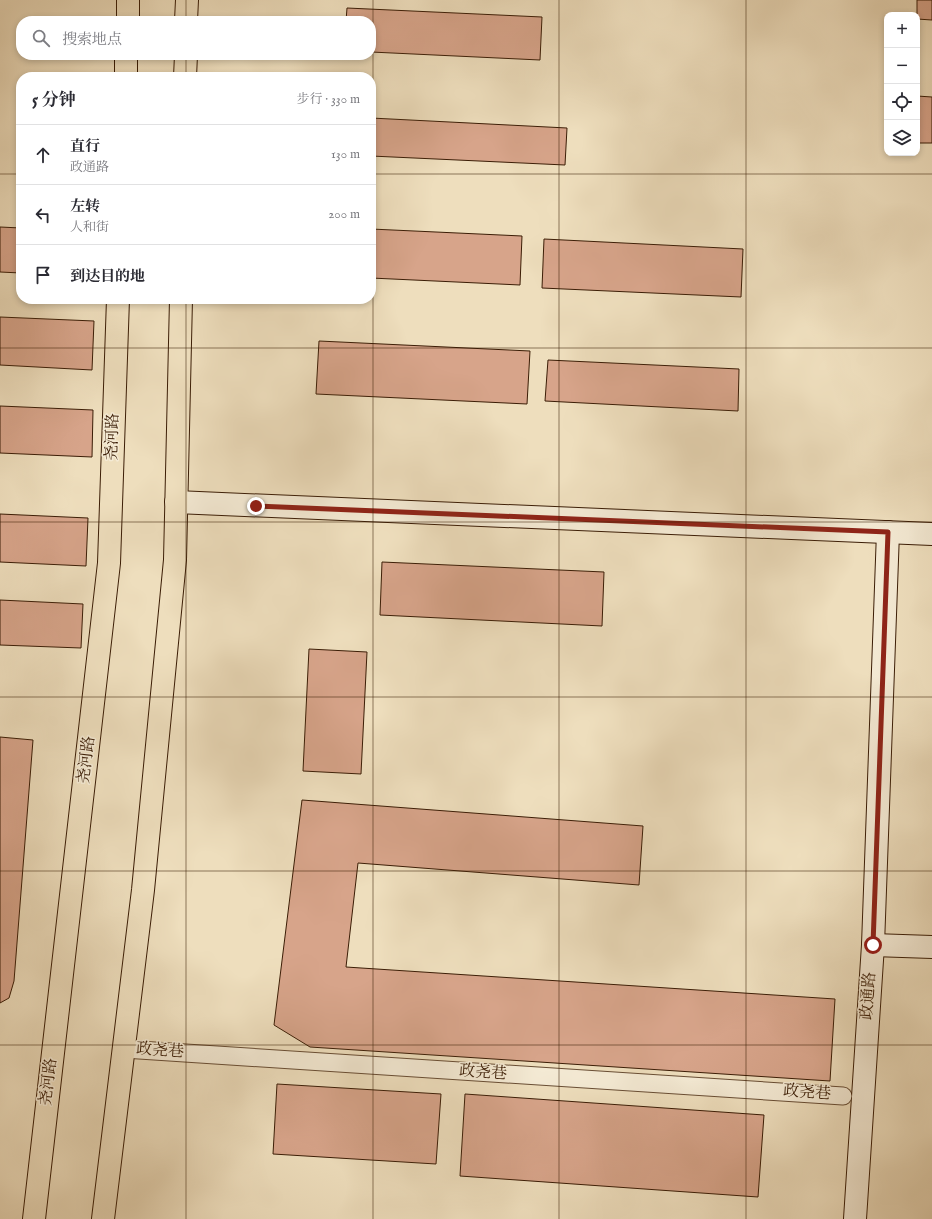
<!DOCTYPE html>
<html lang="zh">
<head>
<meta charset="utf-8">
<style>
  body { margin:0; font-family:"IM FELL English","Noto Serif SC",serif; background:#f7f7f7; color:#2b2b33 }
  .controls { position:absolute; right:12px; top:12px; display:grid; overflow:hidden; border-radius:8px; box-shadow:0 2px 6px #0003 }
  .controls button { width:36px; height:36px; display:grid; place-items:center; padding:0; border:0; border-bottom:1px solid #e1e1e2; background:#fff; color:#2b2b33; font:20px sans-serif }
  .stop { position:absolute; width:12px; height:12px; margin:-9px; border:3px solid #8f2418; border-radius:50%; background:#fff }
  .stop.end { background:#8f2418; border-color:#fff; box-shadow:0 1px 4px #0008 }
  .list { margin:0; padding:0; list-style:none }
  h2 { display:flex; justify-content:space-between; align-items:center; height:52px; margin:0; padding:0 16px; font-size:17px }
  h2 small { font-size:13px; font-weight:400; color:#7c7c81 }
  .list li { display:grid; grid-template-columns:26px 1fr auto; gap:12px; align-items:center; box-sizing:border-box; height:60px; padding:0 16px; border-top:1px solid #e1e1e2 }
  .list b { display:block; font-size:15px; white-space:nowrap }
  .list p { margin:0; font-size:13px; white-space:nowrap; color:#7c7c81 }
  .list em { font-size:13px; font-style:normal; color:#7c7c81 }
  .icon { flex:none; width:22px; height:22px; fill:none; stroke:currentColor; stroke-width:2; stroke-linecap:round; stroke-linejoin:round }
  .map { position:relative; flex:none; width:932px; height:1219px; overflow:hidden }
  .search { position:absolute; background:#fff; box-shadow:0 2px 6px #0003; left:16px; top:16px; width:360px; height:44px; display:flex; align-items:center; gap:10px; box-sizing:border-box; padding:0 14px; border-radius:16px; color:#7c7c81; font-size:15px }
  .panel { position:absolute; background:#fff; box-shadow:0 2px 6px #0003; left:16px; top:72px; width:360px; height:232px; border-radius:16px }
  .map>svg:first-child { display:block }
  .building { fill:#d7a48a; stroke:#3b1d06 }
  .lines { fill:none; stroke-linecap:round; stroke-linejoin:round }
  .street-casing { stroke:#684d34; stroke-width:19 }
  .secondary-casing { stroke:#3b1d06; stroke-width:24 }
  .primary-casing { stroke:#3b1d06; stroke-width:24 }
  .street { stroke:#f4ead4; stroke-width:17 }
  .secondary { stroke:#f4ead4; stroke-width:22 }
  .primary { stroke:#eedebd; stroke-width:22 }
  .route { stroke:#8f2418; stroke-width:5 }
  .grid { fill:none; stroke:#3b1d06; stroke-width:1; stroke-opacity:0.55 }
  .labels { text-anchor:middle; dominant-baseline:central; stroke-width:3; stroke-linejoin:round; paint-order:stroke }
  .street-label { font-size:16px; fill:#3b1d06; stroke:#f4ead4 }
</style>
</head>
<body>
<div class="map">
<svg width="932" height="1219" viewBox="0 0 932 1219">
  <rect width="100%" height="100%" fill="#eedebd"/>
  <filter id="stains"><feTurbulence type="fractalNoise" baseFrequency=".005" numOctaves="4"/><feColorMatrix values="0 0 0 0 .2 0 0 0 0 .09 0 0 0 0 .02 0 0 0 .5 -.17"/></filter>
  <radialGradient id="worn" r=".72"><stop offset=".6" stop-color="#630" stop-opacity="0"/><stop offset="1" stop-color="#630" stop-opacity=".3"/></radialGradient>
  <g class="building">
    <path d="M917 0H932V20L917 19Z"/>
    <path d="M347 8 542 17 540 60 371 52V21H346Z"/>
    <path d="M917 96 932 97V143H917Z"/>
    <path d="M371 118 567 128 565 165 371 156Z"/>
    <path d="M0 227 21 228V273L0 272Z"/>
    <path d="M371 229 522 236 520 285 371 278Z"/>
    <path d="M544 239 743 249 741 297 542 288Z"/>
    <path d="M0 317 94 321 92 370 0 365Z"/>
    <path d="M319 341 530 351 527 404 316 394Z"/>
    <path d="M548 360 739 369 738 411 545 401Z"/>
    <path d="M0 406 93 410 92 457 0 453Z"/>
    <path d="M0 514 88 518 86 566 0 562Z"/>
    <path d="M382 562 604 572 602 626 380 615Z"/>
    <path d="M0 600 83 604 81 648 0 645Z"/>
    <path d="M309 649 367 652 361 774 303 771Z"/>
    <path d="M0 737 33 740 14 981 9 998 0 1003Z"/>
    <path d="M302 800 643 826 639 885 358 863 346 967 835 999 830 1081 310 1047 274 1025Z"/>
    <path d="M277 1084 441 1094 436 1164 273 1154Z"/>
    <path d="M465 1094 764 1115 758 1197 460 1176Z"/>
  </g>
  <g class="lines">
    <g class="street-casing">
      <path id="street" d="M124 1049 843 1096"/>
    </g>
    <g class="secondary-casing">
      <g id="secondary">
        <path d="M176 502 932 534"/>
        <path d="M873 945 932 947"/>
        <path d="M855 1219 873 945 888 532"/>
      </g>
    </g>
    <g class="primary-casing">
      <g id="primary">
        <path d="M128 21V0"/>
        <path d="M186 21 187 0"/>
        <path d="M126 77V55"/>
        <path d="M185 77 186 55"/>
        <path d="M34 1219 109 563 118 299"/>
        <path d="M103 1219 143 890 175 560 181 299"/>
      </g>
    </g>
    <use href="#street" class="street"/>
    <use href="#secondary" class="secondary"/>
    <use href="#primary" class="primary"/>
  </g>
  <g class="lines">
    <path class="route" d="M256 506 888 532 873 945"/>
  </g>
  <path class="grid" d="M186 0V21M373 0V1219M559 0V1219M746 0V1219M186 55V77M0 174H21M371 174H932M186 299V1219M0 348H932M0 522H932M0 697H932M0 871H932M0 1045H932"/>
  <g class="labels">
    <g class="street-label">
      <text transform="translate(113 437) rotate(-88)">尧河路</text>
      <text transform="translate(87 760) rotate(-83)">尧河路</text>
      <text transform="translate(869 996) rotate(-86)">政通路</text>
      <text transform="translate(160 1051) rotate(4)">政尧巷</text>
      <text transform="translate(483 1073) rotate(4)">政尧巷</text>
      <text transform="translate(49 1082) rotate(-83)">尧河路</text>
      <text transform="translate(807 1093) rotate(4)">政尧巷</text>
    </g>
  </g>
  <rect width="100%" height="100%" filter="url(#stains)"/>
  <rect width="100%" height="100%" fill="url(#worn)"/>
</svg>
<div class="controls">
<button>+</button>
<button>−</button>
<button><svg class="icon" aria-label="locate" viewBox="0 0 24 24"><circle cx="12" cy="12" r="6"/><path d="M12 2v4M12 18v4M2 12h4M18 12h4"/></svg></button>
<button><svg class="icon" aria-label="layers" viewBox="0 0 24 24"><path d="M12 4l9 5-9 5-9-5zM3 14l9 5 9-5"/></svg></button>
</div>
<div class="stop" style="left:873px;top:945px"></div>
<div class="stop end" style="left:256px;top:506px"></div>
<div class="search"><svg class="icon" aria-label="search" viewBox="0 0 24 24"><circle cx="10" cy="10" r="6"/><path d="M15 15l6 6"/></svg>搜索地点</div>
<section class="panel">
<h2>5 分钟<small>步行 · 330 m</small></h2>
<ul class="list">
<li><svg class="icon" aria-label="ahead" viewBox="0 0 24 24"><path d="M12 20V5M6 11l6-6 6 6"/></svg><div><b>直行</b><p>政通路</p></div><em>130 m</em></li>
<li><svg class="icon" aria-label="left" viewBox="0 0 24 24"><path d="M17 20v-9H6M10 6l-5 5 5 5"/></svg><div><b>左转</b><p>人和街</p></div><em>200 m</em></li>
<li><svg class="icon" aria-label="arrive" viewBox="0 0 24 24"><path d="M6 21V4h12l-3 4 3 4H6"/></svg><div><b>到达目的地</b></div></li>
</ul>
</section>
</div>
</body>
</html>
